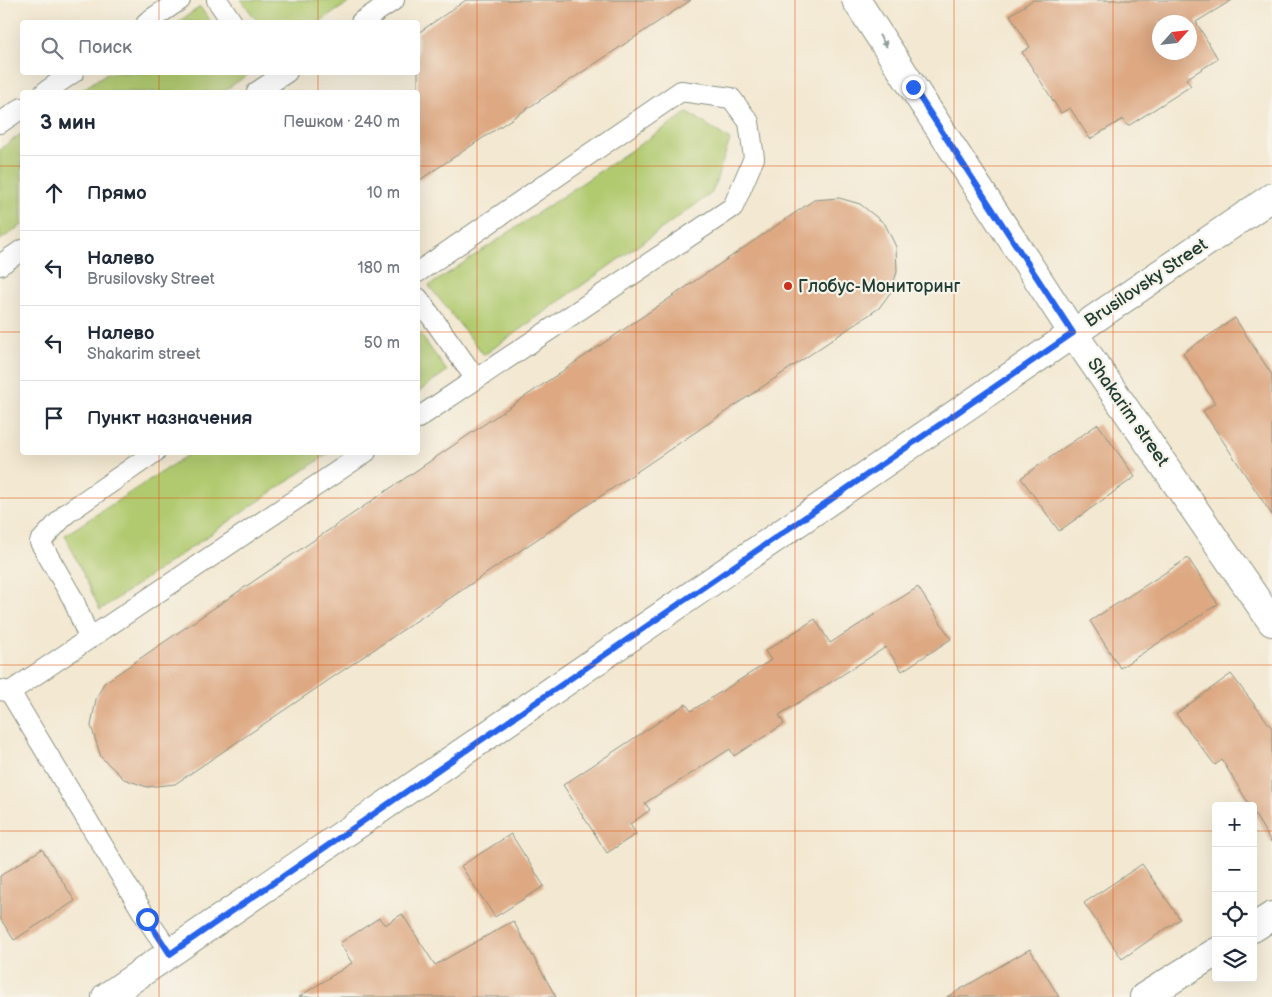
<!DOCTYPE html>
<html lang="ru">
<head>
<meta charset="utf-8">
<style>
  body { margin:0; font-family:"Balsamiq Sans",sans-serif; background:#f2f2f3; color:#1f2937 }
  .controls { position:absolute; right:15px; bottom:15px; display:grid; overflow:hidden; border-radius:5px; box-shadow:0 5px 20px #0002 }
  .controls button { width:45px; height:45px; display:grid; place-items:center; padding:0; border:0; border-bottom:1px solid #e0e1e3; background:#fff; color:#1f2937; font:25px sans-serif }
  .compass { position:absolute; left:1152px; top:15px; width:45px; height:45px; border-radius:50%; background:#fff; box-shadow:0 5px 20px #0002; rotate:63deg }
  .stop { position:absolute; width:15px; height:15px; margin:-11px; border:4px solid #2563eb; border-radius:50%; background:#fff }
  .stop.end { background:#2563eb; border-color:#fff; box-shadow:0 1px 5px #0008 }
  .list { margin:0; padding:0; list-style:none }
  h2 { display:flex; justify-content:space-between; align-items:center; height:65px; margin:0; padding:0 20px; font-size:21px }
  h2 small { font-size:16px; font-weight:400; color:#747a83 }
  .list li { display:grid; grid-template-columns:32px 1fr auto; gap:15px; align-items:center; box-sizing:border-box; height:75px; padding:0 20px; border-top:1px solid #e0e1e3 }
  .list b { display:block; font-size:19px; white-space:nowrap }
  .list p { margin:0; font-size:16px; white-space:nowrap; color:#747a83 }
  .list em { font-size:16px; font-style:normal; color:#747a83 }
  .icon { flex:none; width:28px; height:28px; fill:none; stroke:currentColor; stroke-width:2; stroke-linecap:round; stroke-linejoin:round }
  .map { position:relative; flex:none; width:1272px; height:997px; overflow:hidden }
  .search { position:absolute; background:#fff; box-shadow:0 5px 20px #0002; left:20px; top:20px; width:400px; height:55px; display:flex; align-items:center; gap:12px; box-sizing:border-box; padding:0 18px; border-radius:5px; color:#747a83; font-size:19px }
  .panel { position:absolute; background:#fff; box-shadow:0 5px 20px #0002; left:20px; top:90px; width:400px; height:365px; border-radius:5px }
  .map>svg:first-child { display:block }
  .green { fill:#b1ca6f; stroke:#688452 }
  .building { fill:#dda882; fill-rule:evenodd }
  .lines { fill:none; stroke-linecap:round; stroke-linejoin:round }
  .service-casing { stroke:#899282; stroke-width:22 }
  .minor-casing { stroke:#899282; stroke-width:30 }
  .tertiary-casing { stroke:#899282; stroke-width:30 }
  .service { stroke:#fff; stroke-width:20 }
  .minor { stroke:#fff; stroke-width:28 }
  .tertiary { stroke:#fff; stroke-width:28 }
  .oneway { fill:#8f9e9a }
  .route { stroke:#2563eb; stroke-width:6 }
  .grid { fill:none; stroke:#de580e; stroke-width:1; stroke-opacity:0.55 }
  .poi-dot { fill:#c8321e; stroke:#f7f3e8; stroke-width:2 }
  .labels { text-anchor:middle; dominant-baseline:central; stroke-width:4.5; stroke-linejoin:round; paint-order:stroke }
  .street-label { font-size:18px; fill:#1f3d34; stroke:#f7f3e8 }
  .poi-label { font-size:18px; fill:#1f3d34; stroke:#f7f3e8; text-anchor:start }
</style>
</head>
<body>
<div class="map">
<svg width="1272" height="997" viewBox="0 0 1272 997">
  <rect width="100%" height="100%" fill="#f7f3e8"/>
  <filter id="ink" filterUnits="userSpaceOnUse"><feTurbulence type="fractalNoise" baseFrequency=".02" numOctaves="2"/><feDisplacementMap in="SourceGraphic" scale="10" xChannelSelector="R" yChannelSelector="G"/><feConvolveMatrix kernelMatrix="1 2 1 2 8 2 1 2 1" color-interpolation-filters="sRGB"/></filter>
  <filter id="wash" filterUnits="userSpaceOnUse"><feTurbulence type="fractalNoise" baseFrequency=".0096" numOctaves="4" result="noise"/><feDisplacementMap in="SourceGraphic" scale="20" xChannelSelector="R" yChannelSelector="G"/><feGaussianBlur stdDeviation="1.12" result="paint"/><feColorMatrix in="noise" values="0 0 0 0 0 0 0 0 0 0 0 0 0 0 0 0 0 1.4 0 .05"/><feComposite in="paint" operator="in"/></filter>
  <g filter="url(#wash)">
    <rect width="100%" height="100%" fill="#f3e8d1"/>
    <g class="green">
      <path d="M241 0H353L319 22H258Z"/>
      <path d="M200 7 211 22H178Z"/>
      <path d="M248 72 249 74 222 92H79L107 73Z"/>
      <path d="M688 112 730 140 712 193 484 355 429 286Z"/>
      <path d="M22 133V225L0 240V149Z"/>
      <path d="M418 331 447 371 418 392Z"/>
      <path d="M192 452 329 453 100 610 65 535Z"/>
    </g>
    <g id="blocks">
      <g class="building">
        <path d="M466 0H691L418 181V33Z"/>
        <path d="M1033 0H1232L1196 22 1218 59 1186 79 1191 86 1128 126 1123 119 1090 139 1070 108 1061 113 1022 52 1030 47 1010 15ZM1160 22H1190V52H1160Z"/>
        <path d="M839 198 860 204 885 224 896 247 897 272 890 293 879 308 175 784 147 787 124 779 101 757 91 726 96 699 104 683 814 200Z"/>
        <path d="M1235 318 1272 375V515L1203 411 1215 403 1183 353Z"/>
        <path d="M1098 424 1135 477 1059 531 1021 478Z"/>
        <path d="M1188 558 1218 604 1120 668 1090 621Z"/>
        <path d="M918 587 951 639 902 671 886 647 779 715 784 724 734 756 730 749 645 803 650 810 630 824 636 834 607 853 563 785 686 704 691 711 771 660 765 651 815 619 830 643Z"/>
        <path d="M1231 674 1272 728V843L1253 812V806H1250L1222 760 1215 765 1176 714Z"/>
        <path d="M511 834 544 886 495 917 461 866Z"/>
        <path d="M42 849 75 901 14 940 0 918V876Z"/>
        <path d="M1142 864 1180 919 1122 959 1084 903Z"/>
        <path d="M402 914 435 965 513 921 556 997H299L352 963 340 943 379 918 385 925Z"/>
        <path d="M1030 949 1059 997H947Z"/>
      </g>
    </g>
  </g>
  <g filter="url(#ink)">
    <use href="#blocks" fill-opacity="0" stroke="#899282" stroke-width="1"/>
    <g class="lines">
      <g class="service-casing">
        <g id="service">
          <path d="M217 0 232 22"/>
          <path d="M147 22 180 0"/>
          <path d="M361 22 394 0"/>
          <path d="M45 92 74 72"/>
          <path d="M257 92 287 72"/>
          <path d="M0 123 22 108"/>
          <path d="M0 265 22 250"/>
          <path d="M418 272 681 91 731 98 749 122 754 158 733 207 418 418"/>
          <path d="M418 298 476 379"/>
          <path d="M89 638 73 599 40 542 67 513 155 452"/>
          <path d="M0 690 10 692 147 919 171 954"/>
          <path d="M10 692 366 452"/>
        </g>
      </g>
      <g class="minor-casing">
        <g id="minor">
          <path d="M1253 928 1272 916"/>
          <path d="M1144 997 1216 952"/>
        </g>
      </g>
      <g class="tertiary-casing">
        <g id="tertiary">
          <path d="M856 0 1073 333 1272 622"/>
          <path d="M106 997 1272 197"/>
        </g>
      </g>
      <use href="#service" class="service"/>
      <use href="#minor" class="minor"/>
      <use href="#tertiary" class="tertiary"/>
    </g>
    <defs><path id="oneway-solid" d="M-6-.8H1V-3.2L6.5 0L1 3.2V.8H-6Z" transform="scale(1.25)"/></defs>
    <use class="oneway" href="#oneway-solid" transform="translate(883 41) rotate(57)"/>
  </g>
  <g class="lines" filter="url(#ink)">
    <path class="route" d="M147 919 170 954 1073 333 913 87"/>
  </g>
  <path class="grid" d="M159 0V22M318 0V22M477 0V997M636 0V997M795 0V997M954 0V997M1113 0V997M159 72V92M318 72V92M0 166H22M418 166H1272M0 332H22M418 332H1272M159 452V997M318 452V997M0 498H1272M0 665H1272M0 831H1216M1253 831H1272"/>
  <circle class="poi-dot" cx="788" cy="286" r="5"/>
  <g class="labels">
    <g class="street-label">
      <text transform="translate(1146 283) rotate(-34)">Brusilovsky Street</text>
      <text transform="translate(1128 412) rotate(55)">Shakarim street</text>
    </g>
    <g class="poi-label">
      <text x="798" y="286">Глобус-Мониторинг</text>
    </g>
  </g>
</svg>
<div class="controls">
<button>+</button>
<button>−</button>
<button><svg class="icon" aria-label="locate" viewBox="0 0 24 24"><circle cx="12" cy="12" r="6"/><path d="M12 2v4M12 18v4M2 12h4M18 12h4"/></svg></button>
<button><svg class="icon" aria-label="layers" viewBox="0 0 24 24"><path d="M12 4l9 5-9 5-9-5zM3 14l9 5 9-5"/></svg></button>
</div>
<svg class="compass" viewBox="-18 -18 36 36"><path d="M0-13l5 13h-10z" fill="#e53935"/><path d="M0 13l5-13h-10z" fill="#747a83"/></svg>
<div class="stop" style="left:147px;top:919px"></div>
<div class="stop end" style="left:913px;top:87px"></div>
<div class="search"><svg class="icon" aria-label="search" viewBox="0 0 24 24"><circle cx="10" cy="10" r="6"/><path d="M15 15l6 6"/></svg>Поиск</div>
<section class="panel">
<h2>3 мин<small>Пешком · 240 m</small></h2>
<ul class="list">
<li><svg class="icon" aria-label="ahead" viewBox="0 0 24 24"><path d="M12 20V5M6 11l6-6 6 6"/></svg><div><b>Прямо</b></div><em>10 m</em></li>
<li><svg class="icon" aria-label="left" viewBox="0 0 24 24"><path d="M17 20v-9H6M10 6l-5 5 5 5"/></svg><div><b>Налево</b><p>Brusilovsky Street</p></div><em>180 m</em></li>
<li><svg class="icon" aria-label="left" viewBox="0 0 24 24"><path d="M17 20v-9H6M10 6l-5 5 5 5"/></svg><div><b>Налево</b><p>Shakarim street</p></div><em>50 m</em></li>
<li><svg class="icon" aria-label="arrive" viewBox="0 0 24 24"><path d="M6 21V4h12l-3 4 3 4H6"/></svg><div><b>Пункт назначения</b></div></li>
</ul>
</section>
</div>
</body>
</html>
